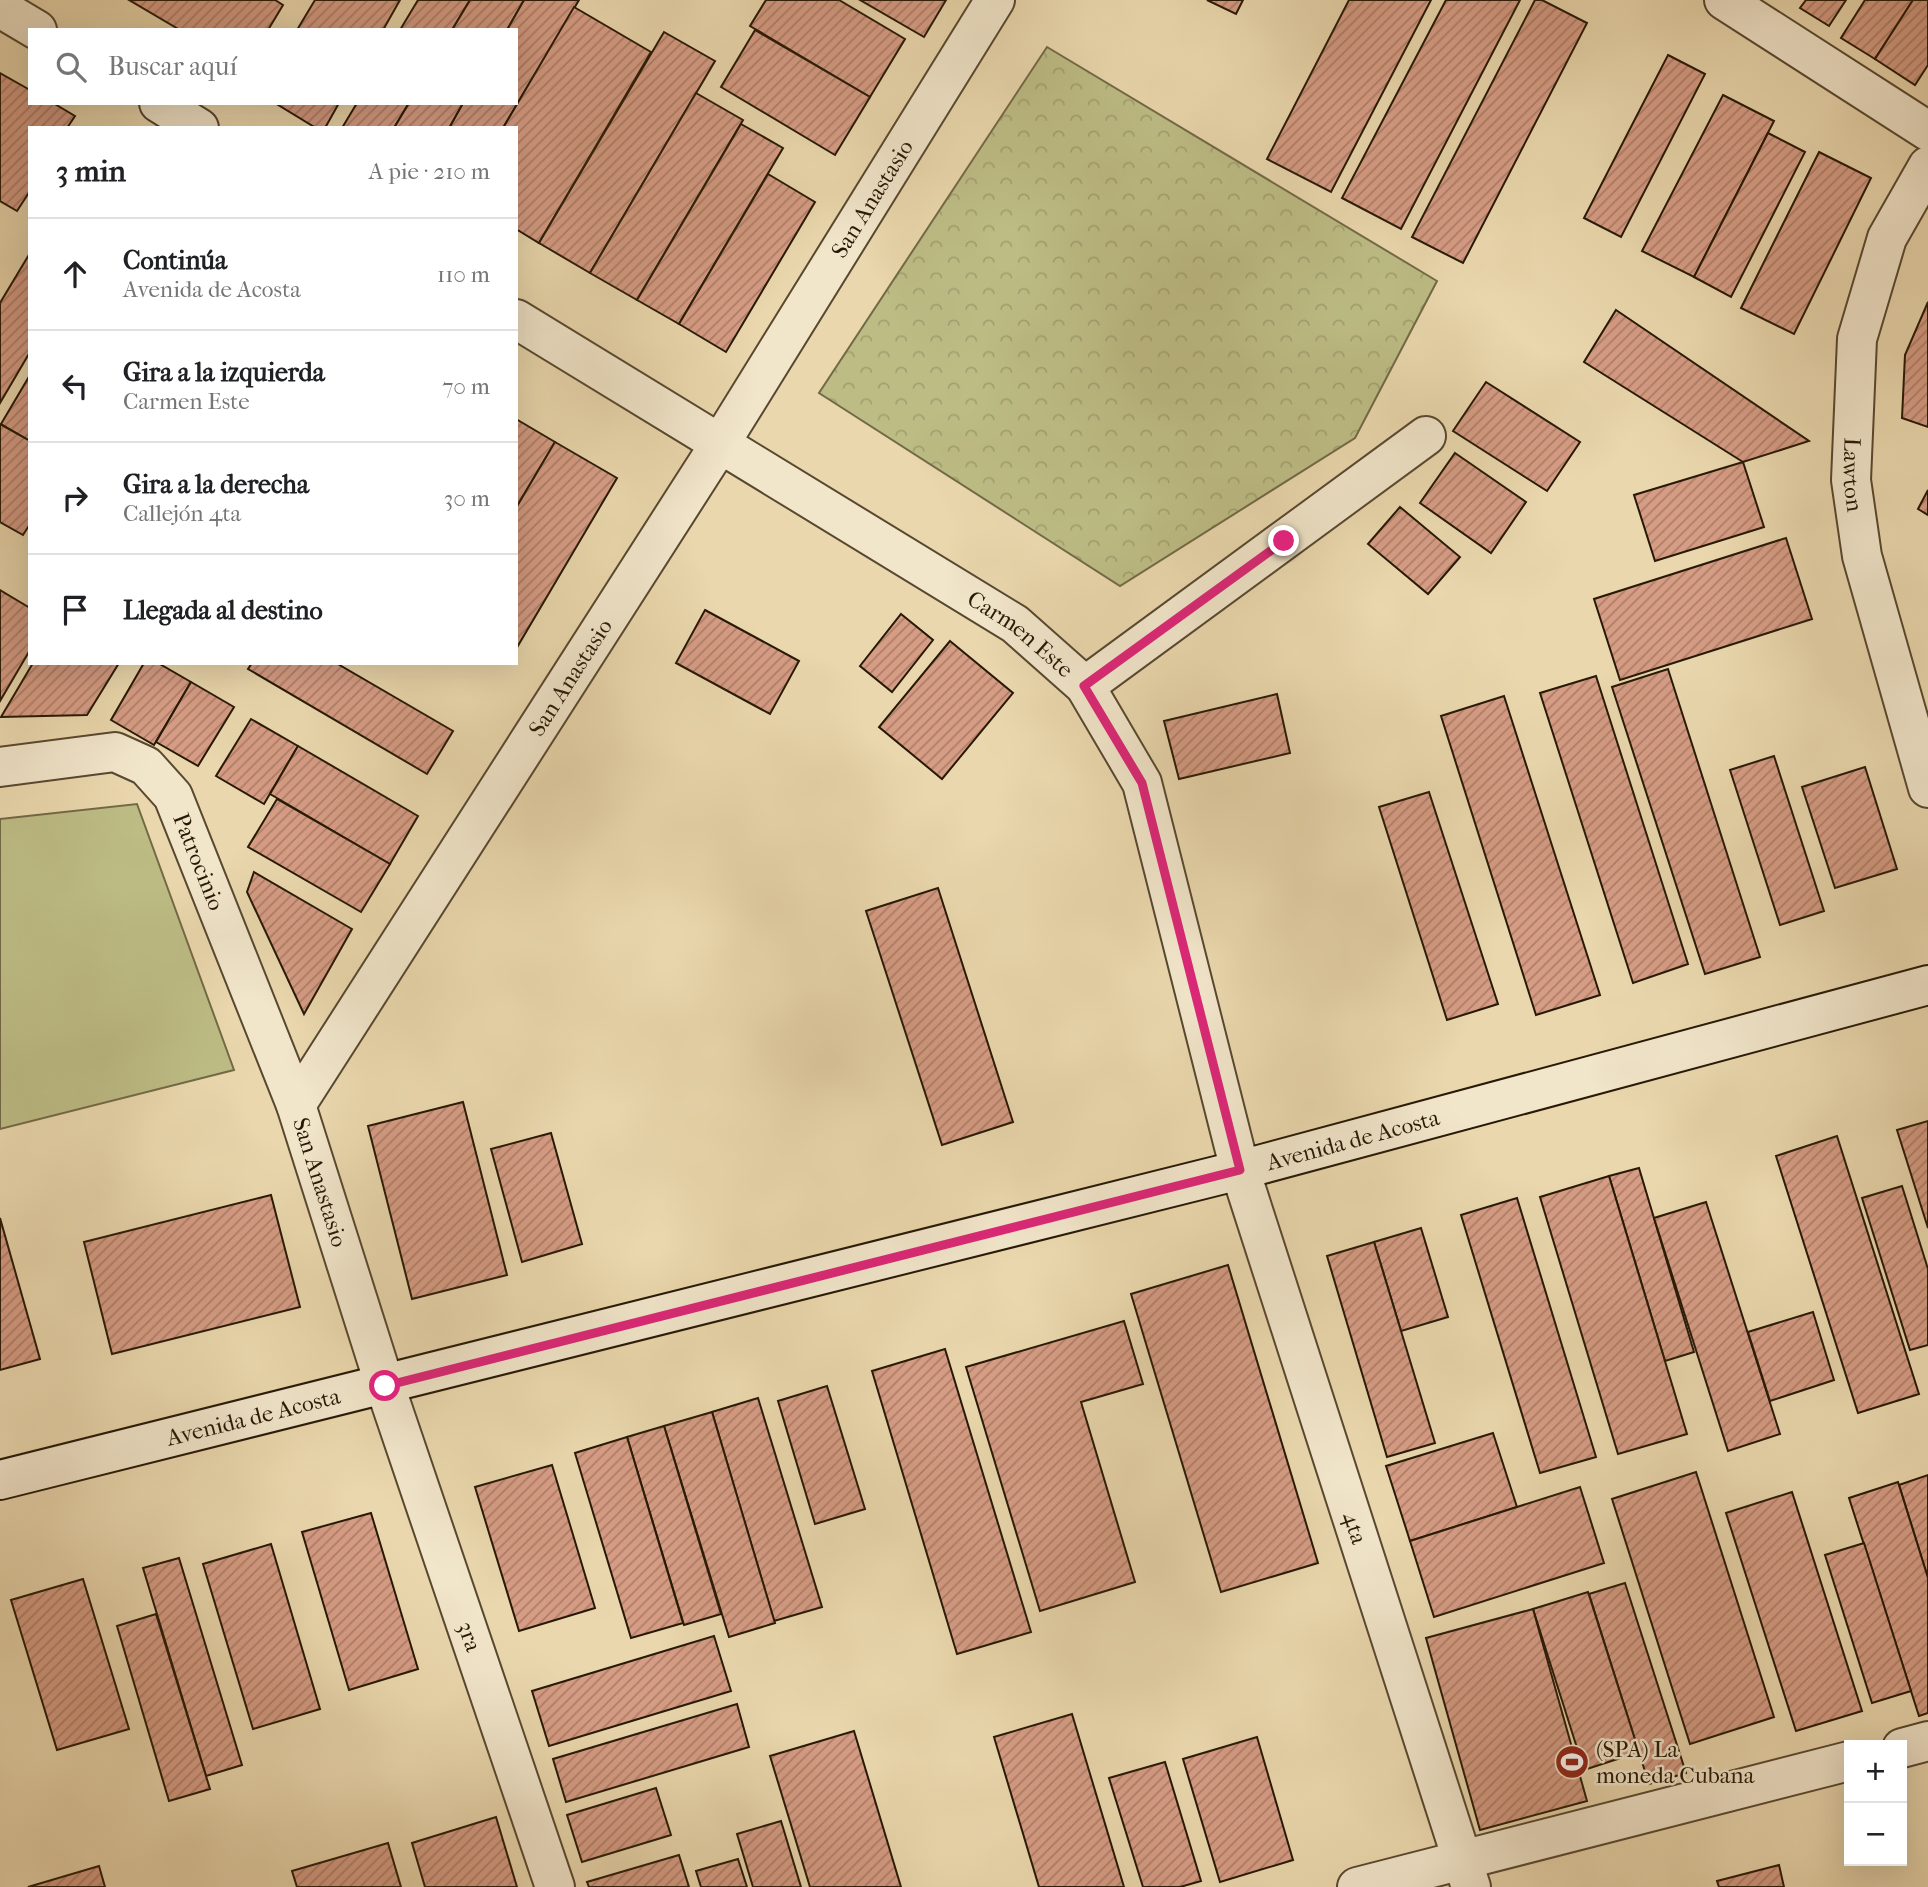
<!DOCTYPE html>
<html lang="es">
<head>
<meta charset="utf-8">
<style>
  body { margin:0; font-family:"IM FELL French Canon",serif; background:#f6f6f6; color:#202124 }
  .controls { position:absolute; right:21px; bottom:21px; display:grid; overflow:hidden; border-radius:0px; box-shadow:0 7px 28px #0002 }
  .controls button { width:63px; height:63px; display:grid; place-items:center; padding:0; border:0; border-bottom:2px solid #e0e0e0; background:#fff; color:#202124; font:35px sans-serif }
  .stop { position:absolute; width:21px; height:21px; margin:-16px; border:5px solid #db2777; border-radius:50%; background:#fff }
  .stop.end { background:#db2777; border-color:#fff; box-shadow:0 2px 7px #0008 }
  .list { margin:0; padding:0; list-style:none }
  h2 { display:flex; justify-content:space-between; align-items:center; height:91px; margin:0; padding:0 28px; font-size:30px }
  h2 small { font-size:23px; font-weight:400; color:#757577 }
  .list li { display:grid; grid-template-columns:46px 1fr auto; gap:21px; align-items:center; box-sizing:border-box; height:112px; padding:0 28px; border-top:2px solid #e0e0e0 }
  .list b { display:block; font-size:26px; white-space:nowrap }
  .list p { margin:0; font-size:23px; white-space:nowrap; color:#757577 }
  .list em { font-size:23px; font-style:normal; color:#757577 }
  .icon { flex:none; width:38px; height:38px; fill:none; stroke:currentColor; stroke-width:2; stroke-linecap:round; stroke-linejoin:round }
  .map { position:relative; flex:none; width:1928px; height:1887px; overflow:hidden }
  .search { position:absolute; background:#fff; box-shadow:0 7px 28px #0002; left:28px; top:28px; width:490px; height:77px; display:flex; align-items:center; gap:18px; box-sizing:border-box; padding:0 24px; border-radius:0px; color:#757577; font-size:26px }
  .panel { position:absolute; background:#fff; box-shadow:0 7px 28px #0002; left:28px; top:126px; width:490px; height:539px; border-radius:0px }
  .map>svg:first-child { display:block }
  .forest { fill:url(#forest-crowns); stroke:#726a46; stroke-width:2 }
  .pitch { fill:#bdbc85; stroke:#726a46; stroke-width:2 }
  .building { fill:url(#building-hatch); stroke:#271906; stroke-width:2 }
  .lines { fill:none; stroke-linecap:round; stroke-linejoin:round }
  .minor-casing { stroke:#584830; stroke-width:42 }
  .secondary-casing { stroke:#271906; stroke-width:42 }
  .minor { stroke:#f1e5ca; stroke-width:38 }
  .secondary { stroke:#f1e5ca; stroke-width:38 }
  .route { stroke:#db2777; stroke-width:9 }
  .labels { text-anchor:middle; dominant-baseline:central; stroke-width:5; stroke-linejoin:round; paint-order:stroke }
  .street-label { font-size:23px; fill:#271906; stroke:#f1e5ca }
  .poi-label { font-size:23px; fill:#271906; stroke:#f1e5ca; text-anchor:start }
</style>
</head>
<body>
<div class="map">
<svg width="1928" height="1887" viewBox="0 0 1928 1887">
  <defs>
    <pattern id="forest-crowns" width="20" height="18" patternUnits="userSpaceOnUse" patternTransform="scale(1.75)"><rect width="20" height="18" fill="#bdbc85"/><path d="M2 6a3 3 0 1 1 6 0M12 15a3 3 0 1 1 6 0" fill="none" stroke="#a2a171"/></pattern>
    <pattern id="building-hatch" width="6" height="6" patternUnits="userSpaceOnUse" patternTransform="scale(1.75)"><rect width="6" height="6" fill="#d69c84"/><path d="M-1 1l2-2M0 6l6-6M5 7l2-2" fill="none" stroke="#ae7e6a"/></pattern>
  </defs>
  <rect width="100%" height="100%" fill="#ead7ad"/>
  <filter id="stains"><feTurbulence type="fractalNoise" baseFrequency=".00286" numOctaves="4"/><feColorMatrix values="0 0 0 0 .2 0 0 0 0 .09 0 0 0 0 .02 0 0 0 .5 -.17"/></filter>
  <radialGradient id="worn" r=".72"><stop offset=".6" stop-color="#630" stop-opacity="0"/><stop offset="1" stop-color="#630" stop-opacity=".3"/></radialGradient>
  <path class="forest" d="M1047 47 1437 281 1355 438 1120 586 819 393Z"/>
  <path class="pitch" d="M137 804 234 1070 0 1129V819Z"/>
  <g class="building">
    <path d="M129 0H275L283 5 268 30H180Z"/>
    <path d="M315 0H400L383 30H297Z"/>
    <path d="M418 0H470L452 30H400Z"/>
    <path d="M470 0H524L507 30H452Z"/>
    <path d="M524 0H579L503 128H449L463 103H516V30H507Z"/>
    <path d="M766 0H839L905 39 870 97 750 26Z"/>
    <path d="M860 0H946L924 37Z"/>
    <path d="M1207 0H1243L1236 14Z"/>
    <path d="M1349 0H1431L1331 192 1267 159Z"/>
    <path d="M1446 0H1520L1401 229 1342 198Z"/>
    <path d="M1535 0H1542L1587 23 1463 263 1412 237Z"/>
    <path d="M1806 0H1846L1829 26 1800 8Z"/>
    <path d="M1865 0H1913L1875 59 1841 38Z"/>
    <path d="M1913 0H1928V65L1915 85 1875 59Z"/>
    <path d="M574 7 651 52 539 243 516 229V128H503Z"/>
    <path d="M755 30 870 97 835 155 721 87Z"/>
    <path d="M664 32 715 61 590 273 539 243Z"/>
    <path d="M1668 55 1705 74 1621 237 1584 218Z"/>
    <path d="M0 73 30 90V103H53L75 116 67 128H30V191L17 211 0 201Z"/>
    <path d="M696 93 743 120 637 300 590 273Z"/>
    <path d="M1723 95 1774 121 1694 277 1642 251Z"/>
    <path d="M275 103H339L325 128H316Z"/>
    <path d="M357 103H409L394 128H342Z"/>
    <path d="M409 103H463L449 128H394Z"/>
    <path d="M741 124 783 148 679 324 637 300Z"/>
    <path d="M1768 133 1805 152 1731 297 1694 277Z"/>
    <path d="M1819 152 1871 178 1794 334 1741 308Z"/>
    <path d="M768 174 815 202 726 352 679 324Z"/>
    <path d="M30 253V352L0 403V303Z"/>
    <path d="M1928 302V427L1902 418 1905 355Z"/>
    <path d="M1616 310 1809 441 1743 462 1584 362Z"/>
    <path d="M30 375V441L1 424Z"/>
    <path d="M1486 382 1580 442 1547 491 1453 431Z"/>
    <path d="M516 419 555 442 516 508Z"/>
    <path d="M0 424 30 441V524L23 535 0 522Z"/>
    <path d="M555 442 617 478 516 649V508Z"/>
    <path d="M1455 453 1526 502 1491 553 1420 503Z"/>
    <path d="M1743 462 1764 527 1655 561 1634 495Z"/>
    <path d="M1928 490V515L1918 509Z"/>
    <path d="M1400 507 1460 557 1428 594 1368 544Z"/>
    <path d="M1786 538 1812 619 1620 680 1594 599Z"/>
    <path d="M0 590 30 608V650L0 701Z"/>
    <path d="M705 610 799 661 770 714 676 663Z"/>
    <path d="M901 614 933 640 892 692 860 666Z"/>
    <path d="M950 641 1013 693 942 779 879 727Z"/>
    <path d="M33 663H119L87 715 1 717Z"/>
    <path d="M144 663H158L191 682 154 745 111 720Z"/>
    <path d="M252 663H336L453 731 427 774 248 669Z"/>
    <path d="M1668 669 1760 957 1705 974 1612 687Z"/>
    <path d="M1596 676 1688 964 1633 983 1540 693Z"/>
    <path d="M191 682 234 707 198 766 156 742Z"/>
    <path d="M1277 694 1290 753 1179 779 1164 721Z"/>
    <path d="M1504 696 1600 995 1536 1015 1441 716Z"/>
    <path d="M251 719 298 746 264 804 216 776Z"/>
    <path d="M298 746 418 816 390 864 270 794Z"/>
    <path d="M1774 756 1824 911 1780 925 1730 770Z"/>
    <path d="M1865 767 1897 869 1835 888 1802 787Z"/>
    <path d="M1429 792 1498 1004 1447 1020 1379 807Z"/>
    <path d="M277 799 390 864 361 912 248 847Z"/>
    <path d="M254 872 352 929 304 1014 247 892Z"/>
    <path d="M938 888 1013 1122 942 1145 866 911Z"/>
    <path d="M463 1102 507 1275 412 1299 368 1126Z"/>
    <path d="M1928 1121V1228L1897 1130Z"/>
    <path d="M551 1133 582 1244 522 1262 491 1149Z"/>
    <path d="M1837 1136 1919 1394 1858 1413 1776 1156Z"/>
    <path d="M1639 1168 1694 1352 1665 1361 1609 1176Z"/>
    <path d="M1609 1176 1687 1434 1618 1454 1540 1197Z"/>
    <path d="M1902 1186 1928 1269V1345L1910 1350 1862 1198Z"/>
    <path d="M271 1195 300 1307 112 1354 84 1242Z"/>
    <path d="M1517 1198 1596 1457 1540 1473 1461 1215Z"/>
    <path d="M1706 1202 1780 1434 1728 1451 1654 1218Z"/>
    <path d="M0 1218 40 1359 0 1370Z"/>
    <path d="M1421 1228 1448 1317 1401 1331 1374 1242Z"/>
    <path d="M1374 1242 1435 1443 1387 1457 1327 1256Z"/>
    <path d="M1228 1265 1318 1563 1221 1592 1131 1294Z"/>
    <path d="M1813 1312 1834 1380 1770 1401 1748 1332Z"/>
    <path d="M1124 1321 1143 1384 1081 1402 1135 1582 1040 1611 966 1367Z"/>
    <path d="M945 1349 1031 1632 957 1654 872 1371Z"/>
    <path d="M827 1386 865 1509 815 1524 778 1401Z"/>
    <path d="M758 1398 822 1607 774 1621 712 1412Z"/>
    <path d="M712 1412 775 1623 729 1637 664 1426Z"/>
    <path d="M664 1426 721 1614 684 1625 627 1437Z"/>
    <path d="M1493 1433 1517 1507 1410 1541 1386 1466Z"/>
    <path d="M627 1437 683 1623 631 1638 575 1453Z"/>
    <path d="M552 1465 595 1608 519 1631 475 1487Z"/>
    <path d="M1696 1472 1774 1717 1690 1744 1612 1499Z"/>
    <path d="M1928 1475V1578L1899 1485Z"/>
    <path d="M1898 1482 1928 1578V1713L1919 1716 1849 1498Z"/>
    <path d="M1580 1487 1604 1563 1434 1617 1410 1541Z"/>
    <path d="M1792 1492 1862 1711 1796 1731 1726 1513Z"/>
    <path d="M371 1513 418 1669 349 1690 302 1532Z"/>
    <path d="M1864 1543 1911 1691 1872 1703 1825 1555Z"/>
    <path d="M271 1544 320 1709 253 1729 203 1564Z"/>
    <path d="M179 1558 242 1765 206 1776 143 1568Z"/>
    <path d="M83 1579 129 1729 57 1750 11 1600Z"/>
    <path d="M1625 1583 1686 1773 1649 1784 1589 1594Z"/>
    <path d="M1588 1592 1639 1752 1584 1770 1533 1609Z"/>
    <path d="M1533 1609 1587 1801 1480 1830 1426 1638Z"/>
    <path d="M156 1614 210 1789 169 1801 117 1626Z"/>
    <path d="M714 1636 731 1691 549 1746 532 1691Z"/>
    <path d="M737 1704 749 1747 566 1802 553 1759Z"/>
    <path d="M1072 1714 1124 1887H1039L994 1737Z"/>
    <path d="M854 1731 901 1887H810L770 1756Z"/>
    <path d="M1257 1737 1293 1860 1220 1882 1183 1759Z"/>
    <path d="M1165 1762 1201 1881 1180 1887H1143L1109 1778Z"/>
    <path d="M656 1788 671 1835 582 1862 567 1815Z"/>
    <path d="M496 1817 517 1887H425L412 1843Z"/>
    <path d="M781 1821 801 1887H753L737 1834Z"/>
    <path d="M388 1843 401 1887H297L292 1871Z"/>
    <path d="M679 1855 689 1887H589L587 1882Z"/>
    <path d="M738 1859 747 1887H701L696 1871Z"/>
    <path d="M1779 1865 1784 1887H1719L1717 1881Z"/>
    <path d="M99 1866 105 1887H28Z"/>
  </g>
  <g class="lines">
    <g class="minor-casing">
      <g id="minor">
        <path d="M1724 0 1928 131"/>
        <path d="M0 8 37 30"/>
        <path d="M159 103 199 128"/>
        <path id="s1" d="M1928 166 1887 238 1857 339 1851 480 1862 556 1928 788"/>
        <path id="s2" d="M516 319 1015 624 1085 686 1142 783 1240 1170 1471 1887"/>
        <path d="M1085 686 1426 436"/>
        <path id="s3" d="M0 767 115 752 146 766 173 796 296 1105 385 1386 555 1887"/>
        <path id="s4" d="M296 1105 721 442 995 0"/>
        <path d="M1902 1748 1928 1741"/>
        <path d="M1357 1887 1849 1761"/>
      </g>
    </g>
    <g class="secondary-casing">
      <g id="secondary">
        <path id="s5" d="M0 1480 1240 1170 1928 985"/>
      </g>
    </g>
    <use href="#minor" class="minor"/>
    <use href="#secondary" class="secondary"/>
  </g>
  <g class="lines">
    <path class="route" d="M385 1386 1240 1170 1142 783 1084 686 1284 541"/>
  </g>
  <defs>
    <g id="stadium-disc" transform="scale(1.75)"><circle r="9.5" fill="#8f2418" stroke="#f1e5ca"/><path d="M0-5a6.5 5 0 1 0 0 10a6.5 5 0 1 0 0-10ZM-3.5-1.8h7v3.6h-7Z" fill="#fff"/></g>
  </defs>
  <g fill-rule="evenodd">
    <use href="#stadium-disc" x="1572" y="1762"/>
  </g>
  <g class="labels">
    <g class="street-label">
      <text stroke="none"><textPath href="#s4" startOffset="1074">San Anastasio</textPath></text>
      <text stroke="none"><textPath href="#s1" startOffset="324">Lawton</textPath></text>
      <text stroke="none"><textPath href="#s2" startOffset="595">Carmen Este</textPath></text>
      <text stroke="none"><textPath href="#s4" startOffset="508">San Anastasio</textPath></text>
      <text stroke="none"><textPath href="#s3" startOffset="261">Patrocinio</textPath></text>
      <text stroke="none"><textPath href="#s5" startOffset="1395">Avenida de Acosta</textPath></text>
      <text stroke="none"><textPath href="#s3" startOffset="604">San Anastasio</textPath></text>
      <text stroke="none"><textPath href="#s5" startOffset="261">Avenida de Acosta</textPath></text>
      <text stroke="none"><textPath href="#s2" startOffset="1566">4ta</textPath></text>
      <text stroke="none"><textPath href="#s3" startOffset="1082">3ra</textPath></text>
    </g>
    <g class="poi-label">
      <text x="1596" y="1749">(SPA) La<tspan x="1596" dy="26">moneda Cubana</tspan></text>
    </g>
  </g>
  <rect width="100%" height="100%" filter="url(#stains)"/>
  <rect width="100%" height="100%" fill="url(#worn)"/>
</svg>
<div class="controls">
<button>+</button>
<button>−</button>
</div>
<div class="stop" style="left:385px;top:1386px"></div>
<div class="stop end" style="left:1284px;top:541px"></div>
<div class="search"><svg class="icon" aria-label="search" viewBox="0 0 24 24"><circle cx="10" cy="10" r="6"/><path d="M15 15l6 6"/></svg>Buscar aquí</div>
<section class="panel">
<h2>3 min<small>A pie · 210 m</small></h2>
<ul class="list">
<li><svg class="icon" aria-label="ahead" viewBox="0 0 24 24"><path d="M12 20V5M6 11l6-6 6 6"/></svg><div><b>Continúa</b><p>Avenida de Acosta</p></div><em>110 m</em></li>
<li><svg class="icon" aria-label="left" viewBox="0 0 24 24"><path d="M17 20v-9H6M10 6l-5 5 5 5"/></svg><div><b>Gira a la izquierda</b><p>Carmen Este</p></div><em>70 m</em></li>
<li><svg class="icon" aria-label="right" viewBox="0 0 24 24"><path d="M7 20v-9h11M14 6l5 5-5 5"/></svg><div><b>Gira a la derecha</b><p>Callejón 4ta</p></div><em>30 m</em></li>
<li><svg class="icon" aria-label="arrive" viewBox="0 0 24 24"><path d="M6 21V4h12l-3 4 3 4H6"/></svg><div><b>Llegada al destino</b></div></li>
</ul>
</section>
</div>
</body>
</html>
